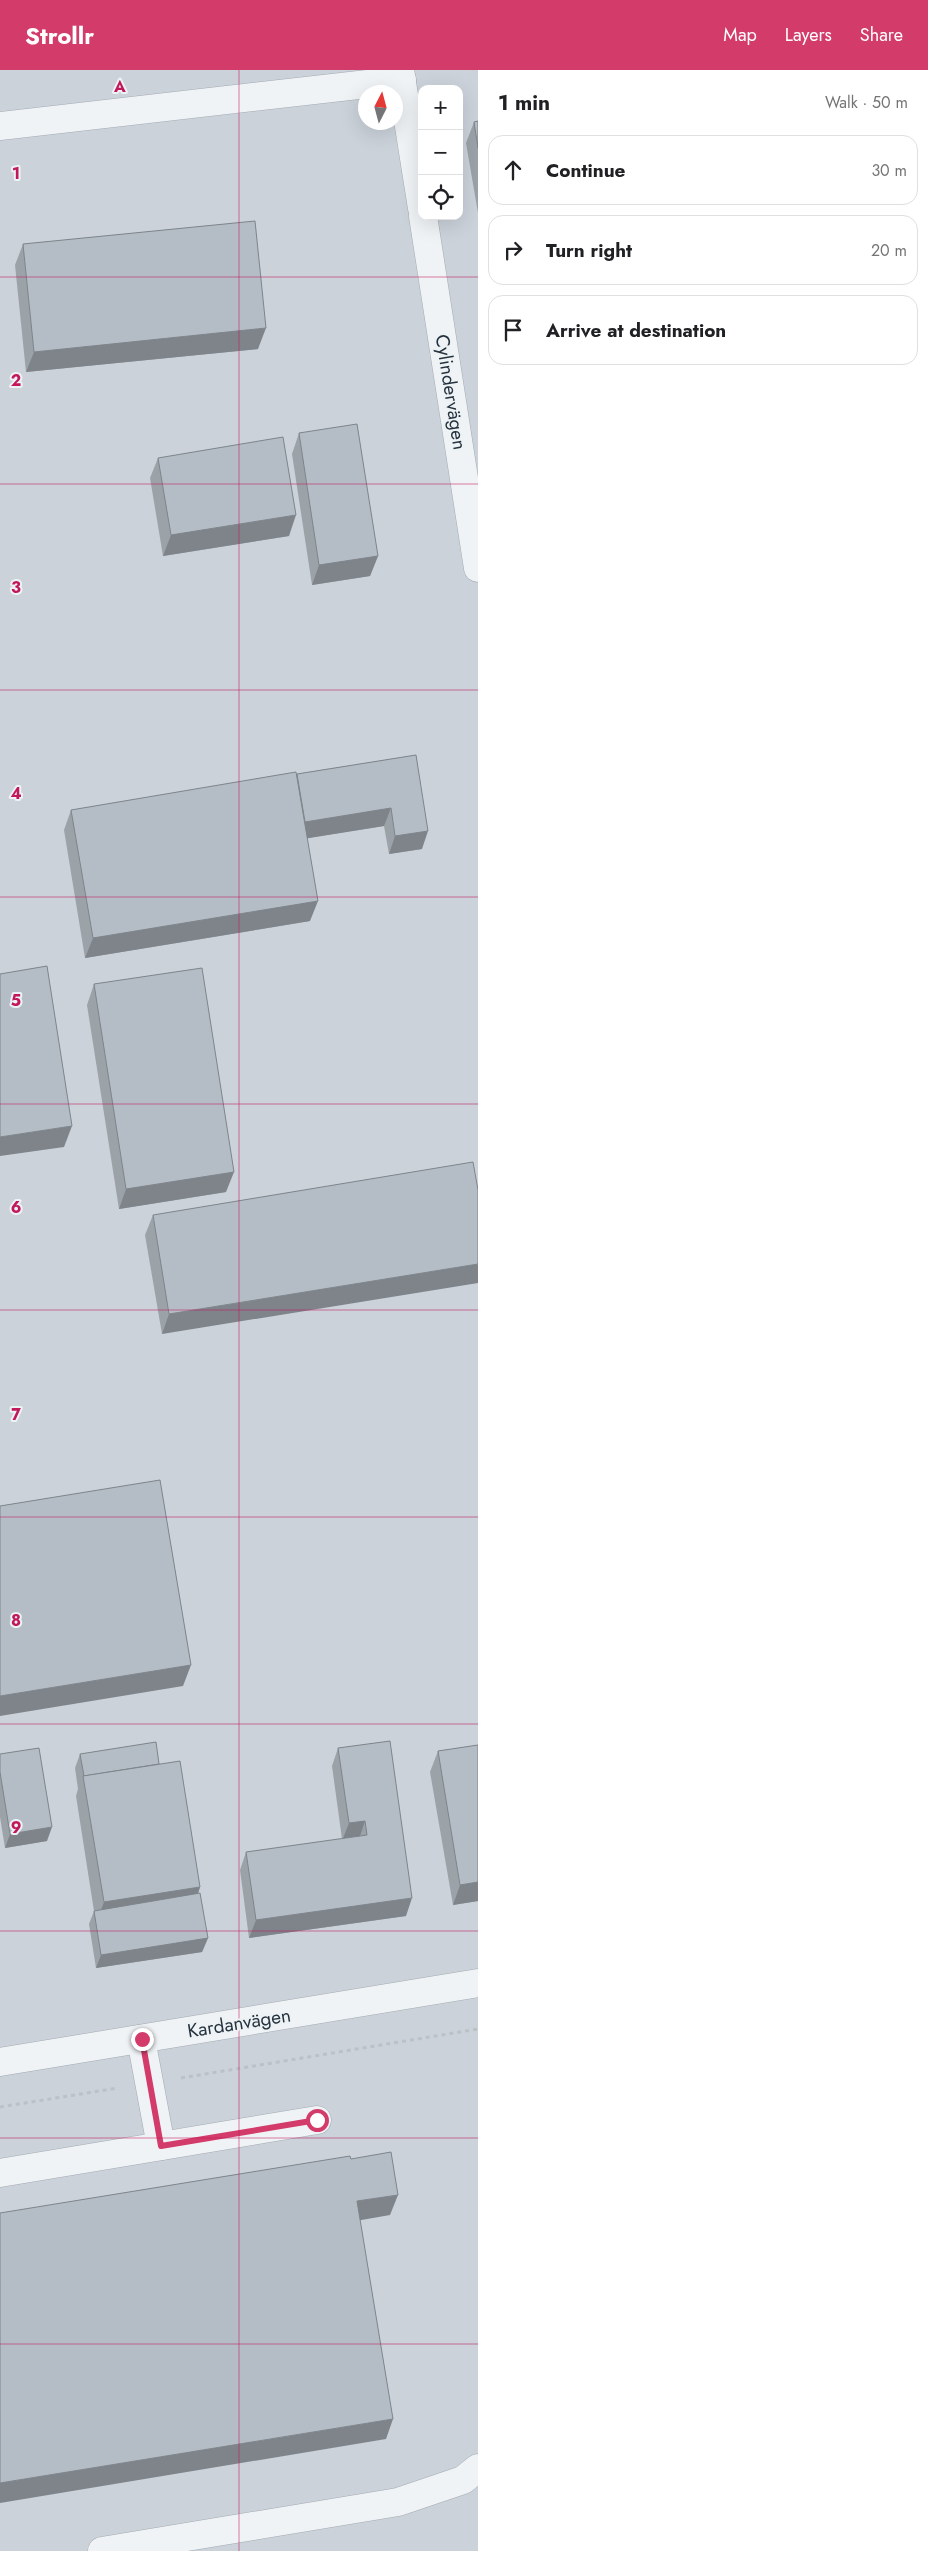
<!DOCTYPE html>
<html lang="en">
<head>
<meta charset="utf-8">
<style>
  body { margin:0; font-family:Jost,sans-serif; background:#f2f2f2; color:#202124 }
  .controls { position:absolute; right:15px; top:15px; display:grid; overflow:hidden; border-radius:10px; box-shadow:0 5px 20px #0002 }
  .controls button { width:45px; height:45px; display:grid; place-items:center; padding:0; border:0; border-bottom:1px solid #e0e0e0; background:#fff; color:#202124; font:25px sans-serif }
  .compass { position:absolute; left:358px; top:15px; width:45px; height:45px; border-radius:50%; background:#fff; box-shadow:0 5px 20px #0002; rotate:6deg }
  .stop { position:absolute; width:15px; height:15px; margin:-11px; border:4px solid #d33c6a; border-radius:50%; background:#fff }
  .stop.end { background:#d33c6a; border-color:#fff; box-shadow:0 1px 5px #0008 }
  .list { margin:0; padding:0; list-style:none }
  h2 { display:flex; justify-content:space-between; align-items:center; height:65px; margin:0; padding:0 20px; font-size:21px }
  h2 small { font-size:16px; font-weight:400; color:#757577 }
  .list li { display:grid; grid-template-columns:32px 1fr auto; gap:15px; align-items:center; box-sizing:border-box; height:70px; margin:0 10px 10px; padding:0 10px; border:1px solid #e0e0e0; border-radius:15px }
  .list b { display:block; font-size:19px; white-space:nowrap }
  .list em { font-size:16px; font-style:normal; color:#757577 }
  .icon { flex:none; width:28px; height:28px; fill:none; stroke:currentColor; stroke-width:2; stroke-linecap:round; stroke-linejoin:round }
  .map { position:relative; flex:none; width:478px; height:2481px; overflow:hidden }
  header { display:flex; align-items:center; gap:30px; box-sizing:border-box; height:70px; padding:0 25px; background:#d33c6a; color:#fff }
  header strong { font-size:24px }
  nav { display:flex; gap:28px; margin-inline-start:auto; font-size:18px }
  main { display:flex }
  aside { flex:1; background:#fff }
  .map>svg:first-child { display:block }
  .built { fill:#cbd2da; fill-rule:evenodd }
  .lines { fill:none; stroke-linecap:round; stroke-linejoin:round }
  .minor-casing { stroke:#a2abb2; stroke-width:29 }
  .path { stroke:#bbc1c6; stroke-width:3; stroke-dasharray:4 4; stroke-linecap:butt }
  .minor { stroke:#f0f3f6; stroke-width:28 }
  .wall { fill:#9ba3a9 }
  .shaded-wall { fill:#7e848a }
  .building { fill:#b4bdc5; stroke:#7e848a }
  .route { stroke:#d33c6a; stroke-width:6 }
  .grid { fill:none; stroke:#c2185b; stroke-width:1; stroke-opacity:0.55 }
  .labels { text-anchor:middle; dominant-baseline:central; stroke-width:4; stroke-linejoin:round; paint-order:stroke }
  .street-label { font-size:19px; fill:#26333f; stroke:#edf2f5 }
  .grid-label { font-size:16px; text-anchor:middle; font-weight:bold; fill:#c2185b; stroke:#edf2f5; stroke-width:4; stroke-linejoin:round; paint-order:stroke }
</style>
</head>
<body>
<header>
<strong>Strollr</strong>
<nav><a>Map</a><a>Layers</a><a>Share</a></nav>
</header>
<main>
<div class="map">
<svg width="478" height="2481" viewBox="0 0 478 2481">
  <rect width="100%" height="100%" fill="#dde3e8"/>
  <path class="built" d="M0 0H478V2481H0ZM422 19H459V146H422ZM366 22H396V52H366Z"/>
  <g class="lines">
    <g class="minor-casing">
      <g id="minor">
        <path d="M400 0 422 138"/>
        <path d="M0 56 402 10"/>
        <path d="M423 146 478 498"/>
        <path d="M141 1969 161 2076"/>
        <path d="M0 1992 478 1913"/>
        <path d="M0 2103 317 2050"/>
        <path d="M102 2481 398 2432 463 2410 478 2398"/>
      </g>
    </g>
    <g class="path">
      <path d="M181 2008 478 1959"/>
      <path d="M0 2037 118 2018"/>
    </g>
    <use href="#minor" class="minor"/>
  </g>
  <g class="wall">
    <path d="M478 51V143L466 73 474 52Z"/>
    <path d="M23 174 258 279 26 302 15 195Z"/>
    <path d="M299 363 378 486 370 506 312 515 292 384Z"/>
    <path d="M158 388 289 466 163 486 150 408Z"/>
    <path d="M416 685 422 779 389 784 384 756 307 768 310 851 85 888 64 760 71 740Z"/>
    <path d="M94 914 226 1122 119 1139 87 935Z"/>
    <path d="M478 1120 162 1264 145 1165 153 1145Z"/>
    <path d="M478 1675V1831L453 1835 430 1702 438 1681Z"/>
    <path d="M338 1678 406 1846 249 1868 240 1800 246 1782 342 1769 332 1696Z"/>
    <path d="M0 1684 47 1771 5 1778 0 1747Z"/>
    <path d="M80 1684 159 1694 200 1817 198 1824 208 1868 202 1882 96 1898 89 1854 94 1841 76 1726 78 1719 75 1698Z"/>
  </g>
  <g class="shaded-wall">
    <path d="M266 258 258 279 26 302 34 282Z"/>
    <path d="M296 445 289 466 163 486 171 465Z"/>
    <path d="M378 486 370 506 312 515 319 495Z"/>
    <path d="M391 738 384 756 297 770 304 752Z"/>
    <path d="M428 761 422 779 389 784 395 766Z"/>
    <path d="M318 831 310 851 85 888 93 868Z"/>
    <path d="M72 1056 64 1077 0 1086V1067Z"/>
    <path d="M234 1102 226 1122 119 1139 126 1119Z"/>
    <path d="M478 1194V1213L162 1264 169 1244Z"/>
    <path d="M191 1595 183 1616 0 1646V1626Z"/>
    <path d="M365 1751 359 1769 342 1771 349 1753Z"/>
    <path d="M52 1757 47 1771 5 1778 10 1764Z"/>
    <path d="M478 1812V1831L453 1835 460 1815Z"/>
    <path d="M200 1817 193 1838 96 1853 104 1832Z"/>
    <path d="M412 1828 406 1846 249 1868 256 1850Z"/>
    <path d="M208 1868 202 1882 96 1898 101 1885Z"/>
    <path d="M398 2125 390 2145 350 2152 357 2131Z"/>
    <path d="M393 2349 386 2369 0 2433V2413Z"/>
  </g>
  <g class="building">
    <path d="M478 51V78L474 52Z"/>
    <path d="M255 151 266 258 34 282 23 174Z"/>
    <path d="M357 354 378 486 319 495 299 363Z"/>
    <path d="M283 367 296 445 171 465 158 388Z"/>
    <path d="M416 685 428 761 395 766 391 738 305 752 297 704Z"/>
    <path d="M296 702 318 831 93 868 71 740Z"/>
    <path d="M47 896 72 1056 0 1067V904Z"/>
    <path d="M202 898 234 1102 126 1119 94 914Z"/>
    <path d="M473 1092 478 1120V1194L169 1244 153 1145Z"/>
    <path d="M160 1410 191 1595 0 1626V1436Z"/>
    <path d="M390 1671 412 1828 256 1850 246 1782 367 1765 365 1751 349 1753 338 1678Z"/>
    <path d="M156 1672 159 1694 84 1706 80 1684Z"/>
    <path d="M478 1675V1812L460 1815 438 1681Z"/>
    <path d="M39 1678 52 1757 10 1764 0 1702V1684Z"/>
    <path d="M180 1691 200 1817 104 1832 83 1706Z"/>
    <path d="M200 1823 208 1868 101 1885 94 1841Z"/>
    <path d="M391 2082 398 2125 357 2131 393 2349 0 2413V2143L350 2086 351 2089Z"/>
  </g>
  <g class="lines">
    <path class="route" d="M142 1969 161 2076 317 2050"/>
  </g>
  <path class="grid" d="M239 0V2481M0 207H478M0 414H478M0 620H478M0 827H478M0 1034H478M0 1240H478M0 1447H478M0 1654H478M0 1861H478M0 2068H478M0 2274H478"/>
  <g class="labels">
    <g class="street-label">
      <text transform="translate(451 322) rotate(81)">Cylindervägen</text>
      <text transform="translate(239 1953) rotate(-9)">Kardanvägen</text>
    </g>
  </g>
  <g class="grid-label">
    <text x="120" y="22">A</text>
    <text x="16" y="109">1</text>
    <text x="16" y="316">2</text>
    <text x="16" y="523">3</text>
    <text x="16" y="729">4</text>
    <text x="16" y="936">5</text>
    <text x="16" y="1143">6</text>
    <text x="16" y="1350">7</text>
    <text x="16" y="1556">8</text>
    <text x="16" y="1763">9</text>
  </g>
</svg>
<div class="controls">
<button>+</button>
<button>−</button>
<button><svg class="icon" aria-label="locate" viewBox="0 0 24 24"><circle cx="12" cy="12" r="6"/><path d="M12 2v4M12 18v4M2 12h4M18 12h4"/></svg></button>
</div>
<svg class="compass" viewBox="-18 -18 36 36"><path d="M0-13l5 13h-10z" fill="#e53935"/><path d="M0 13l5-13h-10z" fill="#757577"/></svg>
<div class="stop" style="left:317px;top:2050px"></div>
<div class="stop end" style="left:142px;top:1969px"></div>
</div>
<aside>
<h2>1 min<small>Walk · 50 m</small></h2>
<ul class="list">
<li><svg class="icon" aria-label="ahead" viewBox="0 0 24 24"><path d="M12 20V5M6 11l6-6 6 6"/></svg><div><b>Continue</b></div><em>30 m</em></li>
<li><svg class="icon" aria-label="right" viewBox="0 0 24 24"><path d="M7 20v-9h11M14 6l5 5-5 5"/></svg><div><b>Turn right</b></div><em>20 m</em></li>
<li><svg class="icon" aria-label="arrive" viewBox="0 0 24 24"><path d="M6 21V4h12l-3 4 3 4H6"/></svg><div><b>Arrive at destination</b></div></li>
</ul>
</aside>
</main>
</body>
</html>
